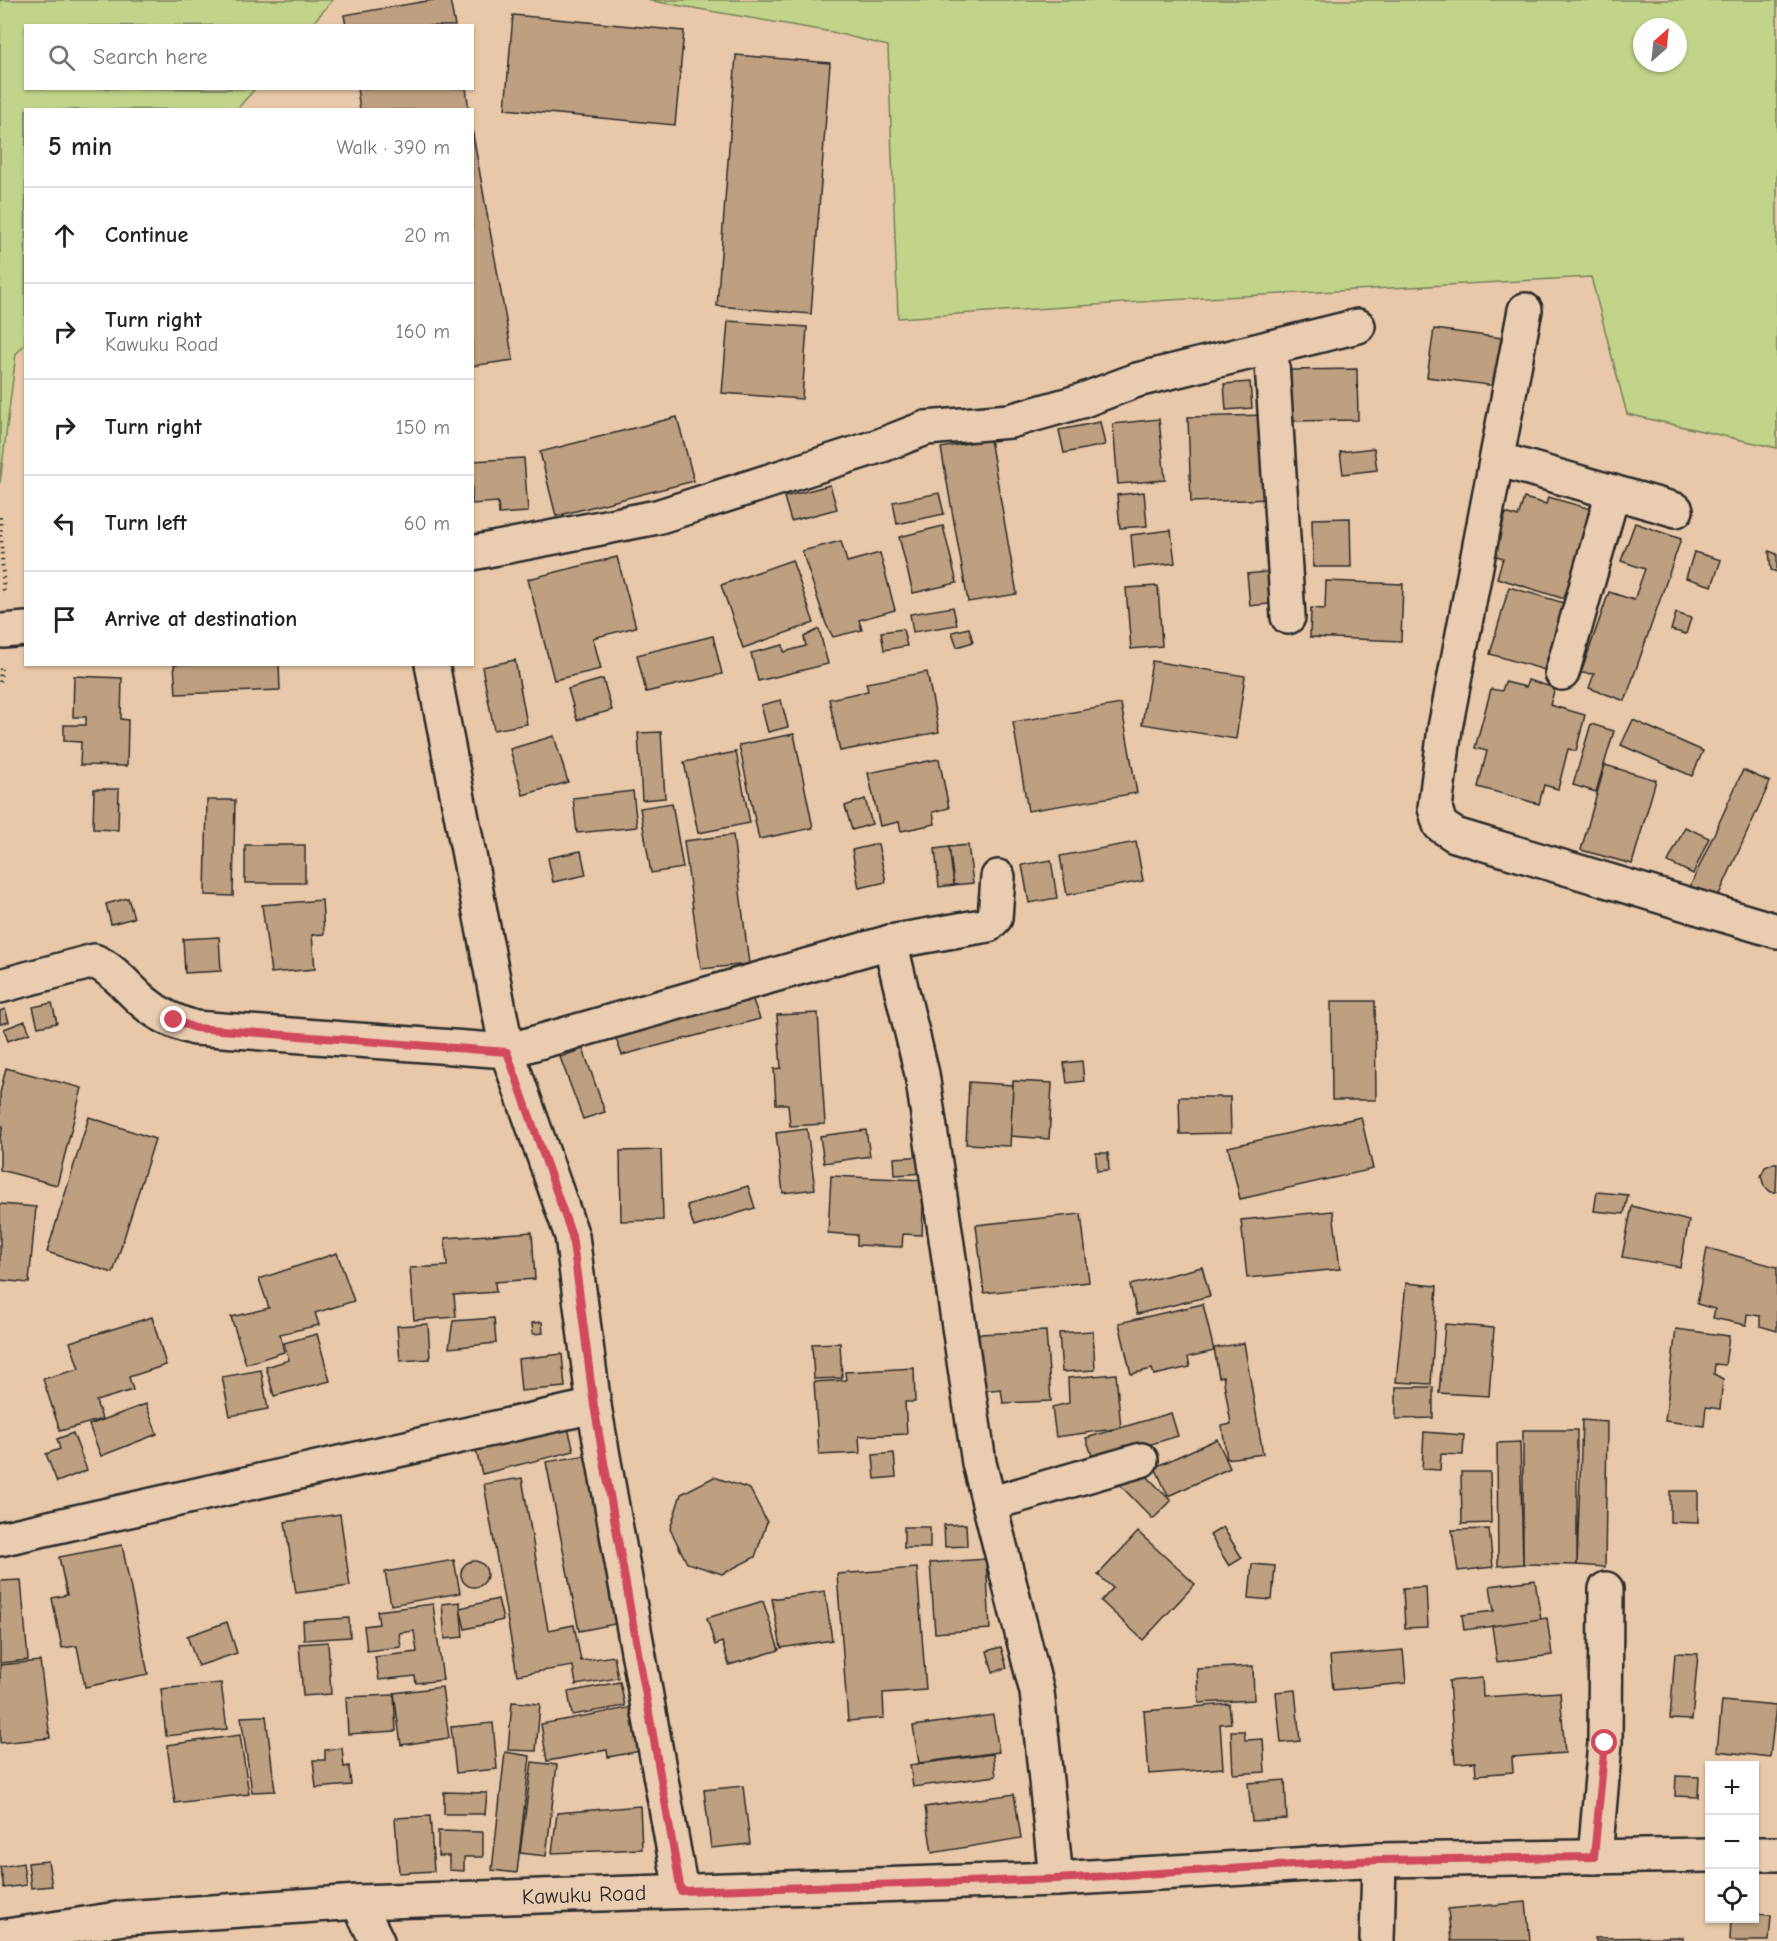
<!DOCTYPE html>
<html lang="en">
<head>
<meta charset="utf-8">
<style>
  body { margin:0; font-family:"Comic Neue",sans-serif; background:#f2f2f2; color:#202124 }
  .controls { position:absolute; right:18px; bottom:18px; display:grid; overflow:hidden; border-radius:0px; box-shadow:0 2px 4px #0004 }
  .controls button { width:54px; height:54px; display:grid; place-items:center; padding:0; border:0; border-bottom:2px solid #e0e0e0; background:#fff; color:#202124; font:30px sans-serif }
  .compass { position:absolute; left:1633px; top:18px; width:54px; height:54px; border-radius:50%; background:#fff; box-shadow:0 2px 4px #0004; rotate:27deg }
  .stop { position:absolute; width:18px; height:18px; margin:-14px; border:4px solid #d1495b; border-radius:50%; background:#fff }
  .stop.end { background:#d1495b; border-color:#fff; box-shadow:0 2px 6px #0008 }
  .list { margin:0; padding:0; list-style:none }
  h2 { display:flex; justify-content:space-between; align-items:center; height:78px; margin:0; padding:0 24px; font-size:26px }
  h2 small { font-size:20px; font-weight:400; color:#757577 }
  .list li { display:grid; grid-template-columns:39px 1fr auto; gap:18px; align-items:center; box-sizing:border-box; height:96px; padding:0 24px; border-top:2px solid #e0e0e0 }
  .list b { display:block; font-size:22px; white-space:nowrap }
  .list p { margin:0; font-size:20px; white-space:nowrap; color:#757577 }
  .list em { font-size:20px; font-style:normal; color:#757577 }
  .icon { flex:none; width:33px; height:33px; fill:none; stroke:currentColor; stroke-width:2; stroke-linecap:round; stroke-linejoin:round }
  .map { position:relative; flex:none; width:1777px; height:1941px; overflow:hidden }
  .search { position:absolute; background:#fff; box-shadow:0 2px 4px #0004; left:24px; top:24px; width:450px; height:66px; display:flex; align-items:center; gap:15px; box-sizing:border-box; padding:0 21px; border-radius:0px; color:#757577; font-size:22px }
  .panel { position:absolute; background:#fff; box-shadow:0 2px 4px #0004; left:24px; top:108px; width:450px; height:558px; border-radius:0px }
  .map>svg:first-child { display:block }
  .green { fill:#c2d489; stroke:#76805a; stroke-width:1.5; fill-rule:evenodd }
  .building { fill:#be9f7f; stroke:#2b2b2b; stroke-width:1.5 }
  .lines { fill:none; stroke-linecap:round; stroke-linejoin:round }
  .street-casing { stroke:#2b2b2b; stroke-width:38 }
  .path { stroke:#2b2b2b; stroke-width:4; stroke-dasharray:1.5 4.5; stroke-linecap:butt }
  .street { stroke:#eacdb1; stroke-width:33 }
  .route { stroke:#d1495b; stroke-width:8 }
  .labels { text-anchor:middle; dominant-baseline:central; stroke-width:5; stroke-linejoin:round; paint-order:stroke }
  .street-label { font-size:22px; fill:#2b2b2b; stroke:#eacdb1 }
</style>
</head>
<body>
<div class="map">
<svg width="1777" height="1941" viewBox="0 0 1777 1941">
  <rect width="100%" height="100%" fill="#e8c8a8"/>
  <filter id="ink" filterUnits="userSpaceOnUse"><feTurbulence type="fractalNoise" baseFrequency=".0167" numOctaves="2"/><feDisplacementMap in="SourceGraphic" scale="12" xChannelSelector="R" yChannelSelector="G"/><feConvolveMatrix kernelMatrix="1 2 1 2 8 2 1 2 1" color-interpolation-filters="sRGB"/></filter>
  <g filter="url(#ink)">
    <g class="green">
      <path d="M0 0H333L311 25 26 26V88L255 89 237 109 26 110 25 344 16 354 0 483Z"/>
      <path d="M647 0H1777V448L1627 414 1591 277 1169 300 898 318 888 46 832 32ZM1642 27H1678V63H1642Z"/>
    </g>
    <g class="building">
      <path d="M433 0H450L455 26H346L344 15Z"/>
      <path d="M513 15 684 31 675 125 505 109Z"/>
      <path d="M736 55 830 63 811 314 717 306Z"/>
      <path d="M357 88H466L469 110H360Z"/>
      <path d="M472 129 513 360 472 366Z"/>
      <path d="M728 321 807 327 802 399 722 393Z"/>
      <path d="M1434 329 1502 338 1496 386 1427 377Z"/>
      <path d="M1357 369 1358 420 1289 421 1288 370Z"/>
      <path d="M1250 382 1252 408 1226 410 1224 384Z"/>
      <path d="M1268 415 1271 499 1191 502 1188 417Z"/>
      <path d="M677 417 694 481 556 516 540 452Z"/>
      <path d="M1159 419 1165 480 1118 484 1113 424Z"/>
      <path d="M1100 422 1105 445 1064 453 1059 430Z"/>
      <path d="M990 439 1017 594 968 602 941 448Z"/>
      <path d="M1374 448 1377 470 1343 474 1340 452Z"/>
      <path d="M524 458 528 512 499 514 498 502 472 504V461Z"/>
      <path d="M830 485 837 509 791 521 784 497Z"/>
      <path d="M1144 492 1147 526 1120 528 1117 495Z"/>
      <path d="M939 493 944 514 897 524 893 502Z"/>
      <path d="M1548 497 1594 510 1568 600 1497 578 1503 558 1494 555 1506 513 1518 517 1524 498 1546 504Z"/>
      <path d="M1350 518 1351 567H1313L1312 519Z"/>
      <path d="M1635 523 1681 539 1625 701 1589 688 1594 674 1581 673 1609 592 1634 600 1645 569 1621 561Z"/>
      <path d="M943 526 957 583 913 593 899 537Z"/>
      <path d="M1171 530 1175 563 1134 568 1131 535Z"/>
      <path d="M841 541 847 562 880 553 895 610 859 620 862 630 833 637 826 624 802 551Z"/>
      <path d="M1769 551 1777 554V572L1771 570Z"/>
      <path d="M1694 552 1721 560 1712 586 1686 578Z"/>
      <path d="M617 557 636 627 593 638 601 669 554 680 528 579Z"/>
      <path d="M792 560 814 623 743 648 721 585Z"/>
      <path d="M1274 571 1278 603 1250 606 1247 574Z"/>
      <path d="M1326 581 1403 584 1401 641 1310 637 1311 608 1325 609Z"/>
      <path d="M1158 586 1162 646 1131 649 1126 588Z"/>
      <path d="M1509 587 1571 605 1552 672 1490 654Z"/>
      <path d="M953 607 957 625 913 632 910 614Z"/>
      <path d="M1676 613 1691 618 1686 634 1671 630Z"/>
      <path d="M969 628 973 642 957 647 952 632Z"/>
      <path d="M819 629 828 664 758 681 751 653 783 645 784 652 806 646 804 637Z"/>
      <path d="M903 629 907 646 884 650 881 632Z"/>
      <path d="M713 636 722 674 646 692 637 655Z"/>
      <path d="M515 660 527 724 494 730 482 667Z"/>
      <path d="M1152 661 1245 676 1236 739 1142 724Z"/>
      <path d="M174 664H279L280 690 176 694Z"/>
      <path d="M927 672 939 732 840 751 829 699 868 691 866 683Z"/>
      <path d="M74 676 122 678 121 719 128 720 127 766 80 765 81 742 64 741V725H86V717H73Z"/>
      <path d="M603 679 612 710 577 720 568 689Z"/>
      <path d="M1528 680 1555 688 1550 705 1585 715 1576 751 1568 749 1558 789 1544 785 1539 804 1478 787 1487 751 1475 748 1491 689 1502 691 1505 682 1526 687Z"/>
      <path d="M781 700 788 727 768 732 761 705Z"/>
      <path d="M1121 704 1137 793 1028 811 1013 722Z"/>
      <path d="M1633 720 1703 751 1692 776 1621 745Z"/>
      <path d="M1591 724 1614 731 1596 792 1573 785Z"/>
      <path d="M661 732 665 798 642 800 638 733Z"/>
      <path d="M794 734 813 828 759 839 739 745Z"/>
      <path d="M554 736 568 782 523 795 510 749Z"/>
      <path d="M736 752 750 823 698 833 684 762Z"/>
      <path d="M939 759 949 808 933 812 935 824 901 831 899 822 880 826 868 773Z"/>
      <path d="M1605 765 1656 780 1632 864 1581 850Z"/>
      <path d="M1743 770 1770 782 1717 899 1690 887Z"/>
      <path d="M94 789H119L118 830 93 829Z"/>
      <path d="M633 791 637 827 577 833 573 798Z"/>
      <path d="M865 799 872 824 852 830 845 806Z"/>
      <path d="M207 800H235L233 896 205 895Z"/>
      <path d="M672 803 683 868 651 873 640 808Z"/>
      <path d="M1685 827 1709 838 1693 874 1668 862Z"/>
      <path d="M733 835 749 964 701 969 684 841Z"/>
      <path d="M1136 842 1143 881 1067 895 1060 856Z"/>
      <path d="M878 844 886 882 859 888 852 850Z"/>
      <rect x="245" y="845" width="60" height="38"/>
      <path d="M968 845 973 883 954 885 949 847Z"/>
      <path d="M949 847 954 885 939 887 935 849Z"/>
      <path d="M581 851 586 875 553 882 548 858Z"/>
      <path d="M1051 860 1057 898 1029 903 1022 865Z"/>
      <path d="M128 898 134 918 111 924 106 904Z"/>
      <path d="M322 900 324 934 312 935 315 969 271 973 262 905Z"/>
      <path d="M219 937 221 971 185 973 183 939Z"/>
      <path d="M748 987 760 1019 622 1055 613 1031Z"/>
      <path d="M1331 1001H1375L1376 1100H1332Z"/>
      <path d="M52 1003 57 1023 38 1027 33 1007Z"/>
      <path d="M5 1009 9 1022 0 1024V1011Z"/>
      <path d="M818 1013 825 1124 790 1126 788 1104H776L774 1069 781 1068 777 1015Z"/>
      <path d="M25 1021 30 1033 8 1041 4 1029Z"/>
      <path d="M583 1049 605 1112 583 1119 560 1057Z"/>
      <path d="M1082 1061 1084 1081 1067 1083 1064 1063Z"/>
      <path d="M6 1068 82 1088 57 1185 0 1170V1138L3 1126 0 1125V1093Z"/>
      <path d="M1013 1081 1052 1083 1049 1139 1010 1136Z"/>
      <path d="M969 1082 1013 1085 1010 1146 966 1144Z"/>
      <path d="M1179 1097H1230L1231 1133 1180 1134Z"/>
      <path d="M89 1117 155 1139 113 1273 47 1252Z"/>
      <path d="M1361 1117 1373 1169 1240 1199 1228 1147Z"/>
      <path d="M807 1129 815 1189 783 1193 776 1133Z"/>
      <path d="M866 1130 870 1156 824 1163 820 1136Z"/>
      <path d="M661 1150 663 1220 621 1221 620 1151Z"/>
      <path d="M1096 1153H1108L1109 1170 1097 1171Z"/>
      <path d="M925 1156 926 1173 895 1175 894 1158Z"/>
      <path d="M1774 1163H1777L1776 1192H1771L1764 1186 1761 1176 1765 1167Z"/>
      <path d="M831 1176 924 1180 922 1235 903 1234 902 1247 857 1245V1235L828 1233Z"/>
      <path d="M748 1186 755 1208 694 1227 687 1205Z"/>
      <path d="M1597 1192 1628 1195 1624 1214 1594 1211Z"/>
      <path d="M0 1204 36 1207 29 1283 0 1280Z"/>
      <path d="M1632 1206 1689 1221 1680 1267 1622 1257Z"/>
      <path d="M1333 1211 1340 1269 1247 1278 1241 1220Z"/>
      <path d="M1081 1214 1089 1282 984 1293 976 1225Z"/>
      <path d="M532 1232 535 1279 495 1282 496 1292 454 1295 456 1317 414 1320 410 1268 447 1266 445 1238Z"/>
      <path d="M1707 1248 1777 1267V1331L1760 1326V1316L1747 1314 1746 1325 1713 1318 1715 1309 1697 1304Z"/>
      <path d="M337 1253 354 1301 315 1313 319 1325 280 1334 284 1352 246 1364 231 1317 269 1308 259 1279Z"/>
      <path d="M1202 1267 1210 1296 1137 1314 1130 1285Z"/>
      <path d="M1406 1283 1437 1286 1431 1384 1396 1382Z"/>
      <path d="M1203 1304 1214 1351 1188 1357 1190 1367 1154 1375 1152 1369 1131 1374 1119 1323Z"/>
      <path d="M152 1317 166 1365 129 1377 133 1390 96 1401 102 1419 60 1431 43 1379 79 1369 70 1342Z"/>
      <path d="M494 1318 496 1343 449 1348 453 1321Z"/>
      <path d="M542 1322 543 1333 533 1334 532 1323Z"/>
      <path d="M428 1324 430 1359 400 1361 397 1326Z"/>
      <path d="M1445 1324 1494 1328 1489 1396 1439 1393Z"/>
      <path d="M1676 1329 1729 1336 1725 1365 1715 1364 1714 1374 1723 1379 1720 1409 1706 1407 1704 1426 1665 1421Z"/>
      <path d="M1046 1331 1051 1401 1003 1403 1001 1389 982 1391 978 1334Z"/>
      <path d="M1093 1331 1095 1370 1062 1372 1059 1333Z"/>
      <path d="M317 1334 330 1381 274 1396 266 1367 289 1360 284 1343Z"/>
      <path d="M840 1343 842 1378 814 1379 812 1344Z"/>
      <path d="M1244 1343 1263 1454 1227 1459 1222 1426 1231 1424 1223 1376 1219 1377 1214 1348Z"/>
      <path d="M562 1354 565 1387 521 1391 518 1359Z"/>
      <path d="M914 1368 915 1402H905L907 1434 859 1436 860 1453 819 1455 814 1382 846 1380 845 1372Z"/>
      <path d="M261 1370 268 1409 230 1416 222 1377Z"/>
      <path d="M1116 1374 1121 1428 1056 1437 1052 1407 1069 1403 1068 1378Z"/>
      <path d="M1396 1387H1433V1418L1396 1419Z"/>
      <path d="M146 1404 157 1434 101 1456 89 1425Z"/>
      <path d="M1171 1413 1178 1436 1094 1461 1086 1438Z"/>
      <path d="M1582 1420 1607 1422 1605 1567 1577 1565Z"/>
      <path d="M567 1424 574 1451 482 1474 475 1447Z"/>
      <path d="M1523 1430H1577V1565L1523 1564Z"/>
      <path d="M1424 1432 1464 1435 1463 1455 1441 1454 1440 1470 1422 1469Z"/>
      <path d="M73 1433 87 1470 57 1482 46 1454 60 1449 57 1439Z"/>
      <path d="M1217 1439 1230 1468 1168 1496 1155 1467Z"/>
      <path d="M1520 1442 1523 1564 1498 1566 1497 1443Z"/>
      <path d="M894 1453 896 1477 875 1479 873 1455Z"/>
      <path d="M587 1455 620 1623 579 1631 546 1462Z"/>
      <path d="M1138 1467 1171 1501 1153 1519 1120 1485Z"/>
      <path d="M1461 1472H1490L1491 1523 1462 1524Z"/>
      <path d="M714 1477 750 1489 767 1522 755 1557 722 1574 687 1563 670 1529 681 1494Z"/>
      <path d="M522 1478 548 1630 574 1625 581 1661 614 1656 618 1678 576 1685 573 1666 517 1675 484 1484Z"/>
      <path d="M1670 1491H1698V1523L1670 1522Z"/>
      <path d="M340 1514 350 1586 296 1593 285 1522Z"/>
      <path d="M966 1524 967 1546 945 1547 944 1525Z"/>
      <rect x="904" y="1527" width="26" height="21"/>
      <path d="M1223 1527 1242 1558 1229 1566 1210 1535Z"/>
      <path d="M1489 1529 1493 1567 1458 1571 1452 1530Z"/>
      <path d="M1138 1532 1195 1584 1143 1640 1101 1601 1113 1588 1098 1575Z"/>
      <path d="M122 1545 148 1674 85 1687 77 1646 62 1648 52 1598 67 1595 59 1557Z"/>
      <path d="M986 1559 990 1629 935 1633 930 1563Z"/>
      <path d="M454 1560 460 1593 391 1605 385 1572Z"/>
      <circle cx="474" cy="1574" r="13"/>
      <path d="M1252 1564 1275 1566 1272 1600 1249 1598Z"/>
      <path d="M917 1568 926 1690 883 1693 884 1718 848 1721 837 1574Z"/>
      <path d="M21 1580 28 1660 0 1663V1581Z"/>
      <path d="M1535 1580 1541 1620 1464 1630 1462 1615 1494 1611 1490 1586Z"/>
      <path d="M1426 1587 1428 1627 1405 1628 1403 1588Z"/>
      <path d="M825 1591 832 1640 781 1648 772 1599Z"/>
      <path d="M498 1599 503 1620 465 1629 460 1608Z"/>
      <path d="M763 1601 779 1650 729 1665 722 1642 715 1645 707 1618Z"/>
      <path d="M460 1602 463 1637 445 1639 442 1604Z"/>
      <path d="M433 1604 443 1680 416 1683 415 1676 379 1680 375 1657 417 1652 414 1631 399 1633 401 1647 367 1651 364 1626 379 1624 377 1611Z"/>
      <path d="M349 1618 350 1637 304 1640 303 1621Z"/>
      <path d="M1547 1618 1552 1655 1497 1662 1492 1626Z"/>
      <path d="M227 1622 237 1653 198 1666 187 1636Z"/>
      <path d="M328 1642 331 1694 303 1696 299 1644Z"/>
      <path d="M1001 1647 1007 1668 993 1672 987 1651Z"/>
      <path d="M1403 1650 1406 1683 1333 1690 1330 1656Z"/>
      <path d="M1675 1653 1698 1654 1692 1720 1670 1719Z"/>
      <path d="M40 1661 50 1738 0 1743V1665Z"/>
      <path d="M1253 1666 1254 1700 1199 1703 1197 1669Z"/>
      <path d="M1482 1678 1483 1697 1560 1692 1565 1753 1512 1757 1513 1772 1476 1775 1475 1762 1455 1763 1449 1681Z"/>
      <path d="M620 1682 625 1706 572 1715 568 1692Z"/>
      <path d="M221 1683 227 1729 166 1736 161 1689Z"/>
      <path d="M442 1687 449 1738 401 1745 394 1693Z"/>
      <path d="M1295 1690 1300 1741 1281 1743 1276 1692Z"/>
      <path d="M394 1695 396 1731 348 1734 346 1697Z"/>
      <path d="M1722 1701 1776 1706 1770 1757 1717 1751Z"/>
      <path d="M512 1702 540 1704 536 1751 508 1750Z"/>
      <path d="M1229 1704 1231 1723 1220 1724 1223 1768 1149 1774 1144 1711Z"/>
      <path d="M633 1707 641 1751 608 1757 607 1750 547 1761 541 1724Z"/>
      <path d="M993 1715 999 1752 919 1763 913 1726Z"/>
      <path d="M266 1716 275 1791 252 1792 241 1717Z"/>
      <path d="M493 1723 497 1769 456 1773 451 1727Z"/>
      <path d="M1231 1731H1244L1245 1740 1263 1739 1265 1772 1233 1774Z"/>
      <path d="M240 1735 249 1794 175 1803 167 1745Z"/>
      <path d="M342 1748 344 1767 349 1766 351 1785 316 1788 313 1760H325V1750Z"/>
      <path d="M505 1752 530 1756 517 1873 492 1870Z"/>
      <path d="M993 1754 996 1776 913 1787 910 1765Z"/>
      <path d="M532 1762 557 1765 546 1856 520 1853Z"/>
      <path d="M1676 1776 1699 1777 1698 1797 1675 1796Z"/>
      <path d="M1285 1780 1287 1819 1252 1821 1248 1783Z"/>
      <path d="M743 1786 750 1844 711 1848 704 1790Z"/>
      <path d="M444 1792 487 1793 485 1814H444Z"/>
      <path d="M1014 1794 1021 1838 932 1853 925 1807Z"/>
      <path d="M640 1806 642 1849 552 1853 557 1813Z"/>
      <path d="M430 1816 434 1871 399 1873 395 1818Z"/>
      <path d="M438 1831 483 1832V1857H464V1871L449 1870V1856H438Z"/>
      <path d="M48 1861 52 1886 31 1888 28 1863Z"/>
      <path d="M23 1863 26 1885 4 1888 0 1867Z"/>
      <path d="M1526 1902 1530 1941H1451L1448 1909Z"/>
      <path d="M1754 1914 1771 1915 1769 1941H1730L1731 1918H1754Z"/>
      <path d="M1683 1937V1941H1596L1595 1938Z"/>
    </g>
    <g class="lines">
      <g class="street-casing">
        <g id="street">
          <path d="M1525 310 1445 728 1435 808 1440 825 1455 835 1777 931"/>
          <path d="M1271 347 1288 617"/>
          <path d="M1497 459 1676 510"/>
          <path d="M472 553 657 517 882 445 926 428 1010 421 1081 401 1137 380 1358 326"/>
          <path d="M3 631 26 629"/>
          <path d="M432 664 507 1051 572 1236 594 1406 681 1891"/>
          <path d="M1562 673 1613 492"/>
          <path d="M890 942 922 1074 979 1463 1037 1692 1056 1879"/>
          <path d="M0 986 94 961C115 970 128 989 145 1003 159 1015 177 1023 195 1028L507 1051 890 942 988 925 995 918 998 877"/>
          <path d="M989 1504 1141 1460"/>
          <path d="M0 1539 594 1406"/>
          <path d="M1754 1854H1777"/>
          <path d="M1595 1857 1605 1743 1606 1589"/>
          <path d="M358 1902 377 1941"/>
          <path d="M0 1937 124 1918 358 1902 1056 1879 1379 1860 1710 1855"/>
          <path d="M1377 1941 1379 1860"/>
        </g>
      </g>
      <g class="path">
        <path d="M0 517 4 595"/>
        <path d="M0 682 1 665"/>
      </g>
      <use href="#street" class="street"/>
    </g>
  </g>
  <g class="lines" filter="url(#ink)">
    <path class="route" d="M174 1020 195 1028 507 1052 572 1236 594 1406 681 1891 1056 1879 1379 1860 1594 1857 1605 1743"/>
  </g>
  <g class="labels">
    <g class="street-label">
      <text transform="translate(584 1895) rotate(-2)">Kawuku Road</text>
    </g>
  </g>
</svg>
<div class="controls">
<button>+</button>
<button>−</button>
<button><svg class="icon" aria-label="locate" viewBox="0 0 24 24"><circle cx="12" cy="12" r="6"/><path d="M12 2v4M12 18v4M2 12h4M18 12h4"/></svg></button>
</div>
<svg class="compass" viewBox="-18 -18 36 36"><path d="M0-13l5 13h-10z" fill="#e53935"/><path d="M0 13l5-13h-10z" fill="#757577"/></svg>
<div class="stop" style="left:1605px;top:1743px"></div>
<div class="stop end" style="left:174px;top:1020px"></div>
<div class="search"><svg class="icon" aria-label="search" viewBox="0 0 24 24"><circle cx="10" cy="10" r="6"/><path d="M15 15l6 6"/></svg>Search here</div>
<section class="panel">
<h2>5 min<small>Walk · 390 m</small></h2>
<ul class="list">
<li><svg class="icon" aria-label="ahead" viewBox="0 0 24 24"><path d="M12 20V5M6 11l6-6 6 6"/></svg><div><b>Continue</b></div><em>20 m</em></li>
<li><svg class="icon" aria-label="right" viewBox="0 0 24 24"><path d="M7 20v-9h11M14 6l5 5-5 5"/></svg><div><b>Turn right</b><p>Kawuku Road</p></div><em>160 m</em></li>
<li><svg class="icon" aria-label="right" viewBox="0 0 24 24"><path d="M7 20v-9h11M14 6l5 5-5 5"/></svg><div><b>Turn right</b></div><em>150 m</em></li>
<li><svg class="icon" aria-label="left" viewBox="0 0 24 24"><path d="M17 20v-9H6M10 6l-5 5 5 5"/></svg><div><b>Turn left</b></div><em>60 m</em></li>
<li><svg class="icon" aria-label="arrive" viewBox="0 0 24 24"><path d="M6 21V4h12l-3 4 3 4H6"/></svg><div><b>Arrive at destination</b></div></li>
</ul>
</section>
</div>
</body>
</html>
